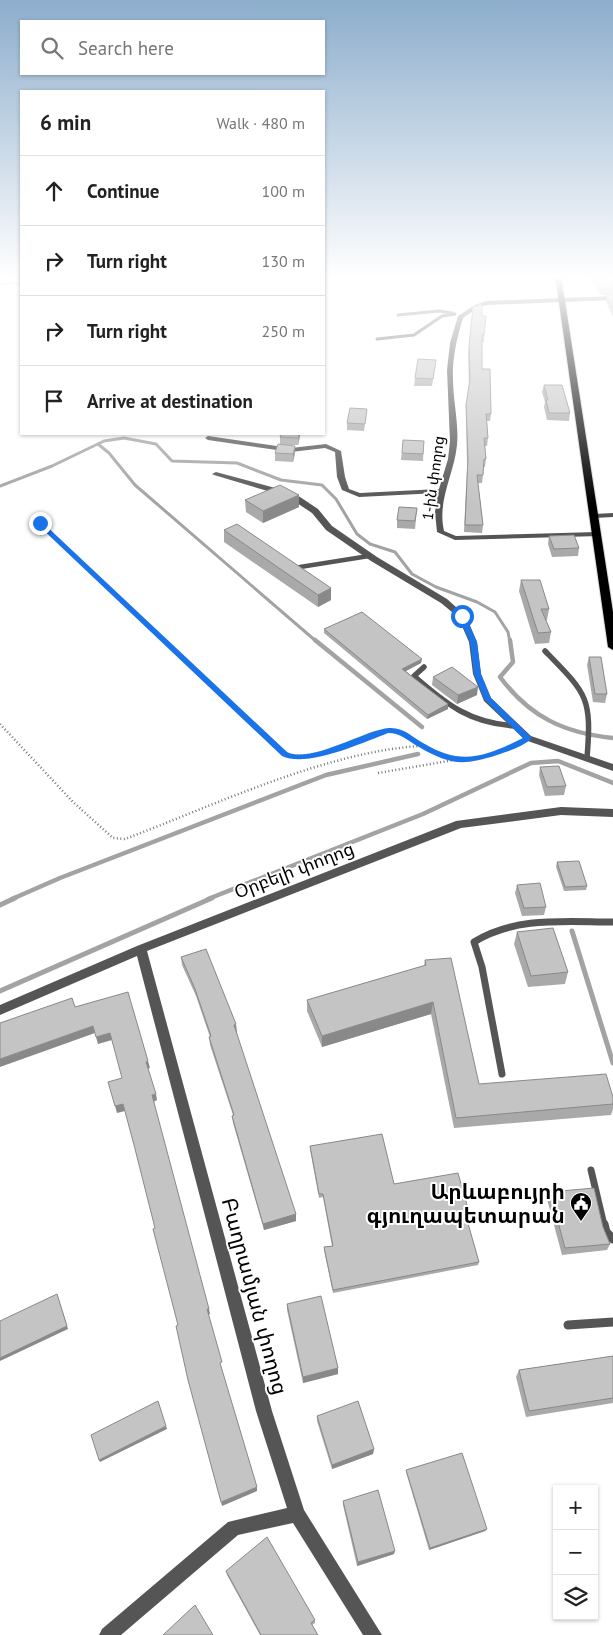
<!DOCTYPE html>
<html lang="en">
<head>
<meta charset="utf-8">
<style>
  body { margin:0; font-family:"PT Sans","Noto Sans Armenian",sans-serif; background:#f2f2f2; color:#222 }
  .controls { position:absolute; right:15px; bottom:15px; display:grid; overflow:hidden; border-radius:0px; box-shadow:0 1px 4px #0004 }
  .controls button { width:45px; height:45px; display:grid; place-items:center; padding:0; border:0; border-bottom:1px solid #e0e0e0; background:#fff; color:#222; font:25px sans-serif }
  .stop { position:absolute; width:15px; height:15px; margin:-11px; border:4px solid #1a73e8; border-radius:50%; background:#fff }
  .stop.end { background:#1a73e8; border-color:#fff; box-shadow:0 1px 5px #0008 }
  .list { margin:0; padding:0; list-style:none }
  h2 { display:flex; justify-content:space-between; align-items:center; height:65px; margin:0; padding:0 20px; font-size:21px }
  h2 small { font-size:16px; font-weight:400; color:#767676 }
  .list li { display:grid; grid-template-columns:32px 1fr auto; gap:15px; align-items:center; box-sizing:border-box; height:70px; padding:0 20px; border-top:1px solid #e0e0e0 }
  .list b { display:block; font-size:19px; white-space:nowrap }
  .list em { font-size:16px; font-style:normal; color:#767676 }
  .icon { flex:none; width:28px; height:28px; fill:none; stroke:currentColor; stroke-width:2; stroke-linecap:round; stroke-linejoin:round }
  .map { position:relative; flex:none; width:613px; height:1635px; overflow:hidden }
  .search { position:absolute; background:#fff; box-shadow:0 1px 4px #0004; left:20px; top:20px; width:305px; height:55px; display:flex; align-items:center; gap:12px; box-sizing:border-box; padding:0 18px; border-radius:0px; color:#767676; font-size:19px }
  .panel { position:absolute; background:#fff; box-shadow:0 1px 4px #0004; left:20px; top:90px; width:305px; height:345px; border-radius:0px }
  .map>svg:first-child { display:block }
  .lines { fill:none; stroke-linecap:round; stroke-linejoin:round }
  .stream-far3 { stroke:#a3a3a3; stroke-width:2.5 }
  .stream-far2 { stroke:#a3a3a3; stroke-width:3 }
  .stream-far1 { stroke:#a3a3a3; stroke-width:4.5 }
  .stream { stroke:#a3a3a3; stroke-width:5 }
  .primary-casing { stroke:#dbdbdb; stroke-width:2 }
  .path-far1 { stroke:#777; stroke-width:2; stroke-dasharray:1 2; stroke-linecap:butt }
  .path { stroke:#777; stroke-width:2.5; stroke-dasharray:1 2.5; stroke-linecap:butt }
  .service-far4 { stroke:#555; stroke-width:3 }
  .service-far3 { stroke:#555; stroke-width:4.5 }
  .service-far2 { stroke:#555; stroke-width:5.5 }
  .service-far1 { stroke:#555; stroke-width:7 }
  .service { stroke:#555; stroke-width:9 }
  .minor { fill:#555; fill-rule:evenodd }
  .primary { fill:#000; fill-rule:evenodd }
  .wall { fill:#a9a9a9 }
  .shaded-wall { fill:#898989 }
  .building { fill:#c4c4c4; stroke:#898989 }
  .route { fill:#1a73e8 }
  .labels { text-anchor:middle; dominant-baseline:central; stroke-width:4; stroke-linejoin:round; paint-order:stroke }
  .far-street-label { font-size:15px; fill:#000; stroke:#fff }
  .street-label { font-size:18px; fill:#000; stroke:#fff }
  .near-poi-label { font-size:21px; font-weight:bold; fill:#000; stroke:#fff; text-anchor:end }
  .near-street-label { font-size:21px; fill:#000; stroke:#fff }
</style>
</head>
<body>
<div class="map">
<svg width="613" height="1635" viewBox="0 0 613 1635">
  <rect width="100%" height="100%" fill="#fff"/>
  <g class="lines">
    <path class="stream-far3" d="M0 284 21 283"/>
    <g class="stream-far2">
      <path d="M98 444 109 453 135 485 317 642"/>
      <path d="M0 486 52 466 104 441 124 438 156 444 172 461 237 463 281 480 322 485 336 499 357 534 370 544 395 552 412 574 436 587 477 602 495 612 508 632 510 642"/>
    </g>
    <g class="stream-far1">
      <path d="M315 640 422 727"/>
      <path d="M510 640 513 662 500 677C530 717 564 733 613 738"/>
      <path d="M12 899 60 878 326 775 418 754"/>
      <path d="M208 899 423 814 531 763 558 761 613 783"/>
    </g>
    <g class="stream">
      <path d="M0 905 15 898"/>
      <path d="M572 931 613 1063"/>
      <path d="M0 991 212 898"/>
    </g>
    <g class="primary-casing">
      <path id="primary" d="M555 275H561L613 612V650L608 647Z"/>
    </g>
    <path class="path-far1" d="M40 523 165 642"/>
    <g class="path">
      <path d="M164 640 284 754C323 764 379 724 399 731 407 734 415 742 422 746 432 751 443 755 454 760"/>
      <path d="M0 724 73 802 113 838 125 839C215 805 325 752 420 746"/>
      <path d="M378 773 454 760 476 759 518 744"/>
    </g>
    <g class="service-far4">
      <path d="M398 315 439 311 452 313"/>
      <path d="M377 339 414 335 442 316 455 314"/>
    </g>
    <path class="service-far3" d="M300 567 369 556"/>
    <g class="service-far2">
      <path d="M545 651C587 694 592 697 587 758"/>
      <path d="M424 667 414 676C447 705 470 723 515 726"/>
    </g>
    <g class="service-far1">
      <path d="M502 1074 482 967 474 942C515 916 567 922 613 922"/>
      <path d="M591 1170 604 1225"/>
    </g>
    <g class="service">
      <path d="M604 1224 606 1232 613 1239"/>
      <path d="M568 1325 613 1322"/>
    </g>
    <g class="minor">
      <path d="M613 296V300L487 305 479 307 463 318C457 338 452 358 453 379 453 401 459 423 457 445 454 475 437 500 444 531L456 536 597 532H600V536L455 540 437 532 435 512 438 493 359 497 342 490 337 477 335 452 325 448 291 452 208 440 205 438 208 436 291 448 326 444 341 451 345 477 349 489 360 493 439 489 448 459 450 441 447 370 450 343 458 316 475 305 486 301Z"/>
      <path d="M216 472 294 493 318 509 332 526 377 557 447 599 466 616 477 642 481 674 491 698 531 736 613 764V771L525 740 484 701 473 674 469 642 458 617 441 603 371 561 326 530 312 513 288 497 214 475 212 474Z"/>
      <path d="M613 513V517L594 518 590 516 594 514Z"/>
      <path d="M561 807 613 809V817L561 815 461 828 147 951 272 1411 304 1510 382 1635H363L293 1523 238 1535 121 1635H99L102 1629 228 1522 287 1508 256 1411 137 956 0 1015V1005L137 946 456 821Z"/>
    </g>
    <use href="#primary" class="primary"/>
  </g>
  <g class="wall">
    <path d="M587 275H608L613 282V295H601Z"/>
    <path d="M607 295H613V317L606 302Z"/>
    <path d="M473 307 482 316 484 335V342H482V369L491 414 490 421H487L488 438 487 446H485L486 459 485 467H484L482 483H478L483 525 482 533 464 532 467 467 466 412 469 385 468 353Z"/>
    <path d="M435 367 432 386H414L415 378Z"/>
    <path d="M544 385 570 413 569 421 547 420 544 407 545 402 542 392Z"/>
    <path d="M366 416 364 431 347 430V423Z"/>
    <path d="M300 436 298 445H280V437Z"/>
    <path d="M403 440 424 441 423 461 401 460Z"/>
    <path d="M295 446V453L293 462 275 461V453Z"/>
    <path d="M299 495V507L263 523 246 512 245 500Z"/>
    <path d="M417 508 415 529 397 528V520Z"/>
    <path d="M224 530 331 600 318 607 224 542Z"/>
    <path d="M549 536 579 548 578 556 552 557 548 544Z"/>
    <path d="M521 580 549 609 547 620H546L551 632 549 643 535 644 519 591Z"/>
    <path d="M324 629 421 663 406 671 448 709 427 719 324 633Z"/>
    <path d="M589 657 607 694 605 703 593 702 587 665Z"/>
    <path d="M433 677 477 695 457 704 432 685Z"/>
    <path d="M540 767 566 786 564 795 545 796 539 775Z"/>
    <path d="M557 862 587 886 586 890 564 891 556 867Z"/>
    <path d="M517 885 546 907 544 915 522 916 515 893Z"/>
    <path d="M517 932 568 972 565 984 528 987 514 944Z"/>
    <path d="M181 957 237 1032H236L296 1221 264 1230 233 1123 232 1116 233 1115 210 1045 209 1037H210L196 996 182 965Z"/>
    <path d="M425 960 479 1084 613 1097V1109L611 1115 454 1128 431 1014 322 1047 307 1011V1000L424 966Z"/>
    <path d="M310 1146 394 1184 469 1212 468 1216H466L479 1262 478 1265 333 1293 324 1250V1247L332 1246 323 1197 319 1198 310 1149Z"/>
    <path d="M550 1192 603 1227 610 1244 607 1250 562 1255 547 1199Z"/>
    <path d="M287 1304 338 1374 303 1383 287 1310Z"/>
    <path d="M613 1356V1403L526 1417 516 1377 519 1370Z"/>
    <path d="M317 1416 374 1449 373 1454 332 1469 317 1421Z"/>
    <path d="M406 1470 487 1529 485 1531 429 1550 406 1472Z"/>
    <path d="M343 1501 394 1554 357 1566 343 1505Z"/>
    <path d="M226 1571 315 1620V1623L312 1625 318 1635H260L227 1575Z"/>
  </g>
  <g class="shaded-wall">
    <path d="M299 434H300V436L298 445V438Z"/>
    <path d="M295 446V453L293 462V454Z"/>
    <path d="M299 495V507L263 523V511Z"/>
    <path d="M331 588V600L318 607V595Z"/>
    <path d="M422 659 421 663 402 673V669Z"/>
    <path d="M478 687 477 695 457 704 458 695Z"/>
    <path d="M448 704V709L427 719 428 715Z"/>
    <path d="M433 1002 431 1014 322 1047V1036Z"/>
    <path d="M236 1024 237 1032H234V1025Z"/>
    <path d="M93 1026 95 1033 0 1067V1059Z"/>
    <path d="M110 1033 112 1040 98 1044 96 1037Z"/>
    <path d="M148 1061 150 1068 147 1069 146 1062Z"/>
    <path d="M156 1094 157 1100 153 1102 152 1095Z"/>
    <path d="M123 1104 125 1111 117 1113 115 1106Z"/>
    <path d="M296 1214V1221L264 1230 263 1224Z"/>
    <path d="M57 1294 68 1329 0 1361V1358Z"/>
    <path d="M207 1309H209L210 1314 208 1315Z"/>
    <path d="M338 1368V1374L303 1383V1377Z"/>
    <path d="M166 1426 167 1429 100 1462 99 1460Z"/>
    <path d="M374 1449 373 1454 332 1469V1465Z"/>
    <path d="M257 1487V1491L222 1506 221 1502Z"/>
    <path d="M487 1529 485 1531 429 1550 430 1548Z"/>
    <path d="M395 1551 394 1554 357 1566 358 1562Z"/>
  </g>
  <g class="building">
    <path d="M593 275H608L613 282V288H602Z"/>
    <path d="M607 295H613V308Z"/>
    <path d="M482 304V316H486L484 335H482V369H490L491 414H486L488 438H484L486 459H484L483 475H477L483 525H465L468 459 466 405 470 379 469 346 473 307Z"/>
    <path d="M418 359 436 360 433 379 415 378Z"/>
    <path d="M544 385H562L570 413H549L546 400H548Z"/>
    <path d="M350 408 367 409 365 424 347 423Z"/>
    <path d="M281 434H299L298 438 280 437Z"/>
    <path d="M403 440 424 441 423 454 402 453Z"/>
    <path d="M278 444 295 446 293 454 275 453Z"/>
    <path d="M280 485 299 495 263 511 245 500Z"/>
    <path d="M399 507 417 508 415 521 397 520Z"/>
    <path d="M237 524 331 588 318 595 224 530Z"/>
    <path d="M574 535 579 548 554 549 549 536Z"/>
    <path d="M521 580H540L549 609H541L551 632 538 633Z"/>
    <path d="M362 612 422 659 402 669 448 704 428 715 324 629Z"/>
    <path d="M589 657H601L607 694H595Z"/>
    <path d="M452 667 478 687 458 695 433 677Z"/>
    <path d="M559 766 566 786 547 787 540 767Z"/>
    <path d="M579 861 587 886 565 887 557 862Z"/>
    <path d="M540 883 546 907 524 908 517 885Z"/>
    <path d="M553 928 568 972 531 976 517 932Z"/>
    <path d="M206 949 236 1024 234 1025 296 1214 263 1224 232 1116 234 1115 209 1037 211 1036 195 989 181 957Z"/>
    <path d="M451 958 479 1084 606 1074 613 1097V1104L456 1118 433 1002 322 1036 307 1000 426 965 425 960Z"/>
    <path d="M128 992 148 1061 146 1062 156 1094 152 1095 209 1309H207L222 1362 220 1363 257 1487 221 1502 188 1380 176 1326 178 1325 153 1229 155 1228 134 1145 123 1104 115 1106 108 1082 122 1078 110 1033 96 1037 93 1026 0 1059V1023L72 998 75 1007Z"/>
    <path d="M382 1134 394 1184 458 1173 469 1212 465 1213 479 1262 333 1290 324 1247 333 1246 323 1194H319L310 1146Z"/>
    <path d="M594 1188 603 1227 610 1244 565 1248 550 1192Z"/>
    <path d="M57 1294 67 1326 0 1358V1321Z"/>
    <path d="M321 1296 338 1368 303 1377 287 1304Z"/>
    <path d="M613 1356V1398L529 1411 519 1370Z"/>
    <path d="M158 1401 166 1426 99 1460 91 1435Z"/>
    <path d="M358 1401 374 1449 332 1465 317 1416Z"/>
    <path d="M462 1453 487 1529 430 1548 406 1470Z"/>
    <path d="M378 1490 395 1551 358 1562 343 1501Z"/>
    <path d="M267 1537 315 1620 311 1623 318 1635H261L226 1571Z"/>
    <path d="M195 1605 213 1635H163Z"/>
  </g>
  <linearGradient id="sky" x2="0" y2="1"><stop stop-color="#8cadcc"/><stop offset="0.55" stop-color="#fff"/><stop offset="1" stop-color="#fff" stop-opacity="0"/></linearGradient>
  <rect width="613" height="504" fill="url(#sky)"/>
  <path class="route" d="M38 522H42L287 752C311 764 364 730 389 728 403 727 411 736 423 743 461 766 485 757 523 738L484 699 474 674 470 642 458 616 462 614 465 616 477 642 481 674 491 698 532 738C523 747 508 751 497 755 463 766 450 765 419 747 408 741 401 733 388 733 362 743 307 768 282 756L38 525Z"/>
  <defs>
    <g id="civic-pin" transform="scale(1.125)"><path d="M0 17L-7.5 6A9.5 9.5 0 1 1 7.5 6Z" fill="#000" stroke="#fff"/><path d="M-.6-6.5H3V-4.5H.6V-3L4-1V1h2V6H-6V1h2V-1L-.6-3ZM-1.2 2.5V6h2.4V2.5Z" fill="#fff"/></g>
  </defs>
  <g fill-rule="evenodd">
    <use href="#civic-pin" x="581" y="1203"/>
  </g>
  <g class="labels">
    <g class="far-street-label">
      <text transform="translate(433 478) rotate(-82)">1-ին փողոց</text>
    </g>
    <g class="street-label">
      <text transform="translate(294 870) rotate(-21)">Օրբելի փողոց</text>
    </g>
    <g class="near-poi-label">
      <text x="565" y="1191">Արևաբույրի<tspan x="565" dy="24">գյուղապետարան</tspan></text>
    </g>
    <g class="near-street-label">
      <text transform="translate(255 1296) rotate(75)">Բաղրամյան փողոց</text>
    </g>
  </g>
</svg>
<div class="controls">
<button>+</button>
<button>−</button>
<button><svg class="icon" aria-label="layers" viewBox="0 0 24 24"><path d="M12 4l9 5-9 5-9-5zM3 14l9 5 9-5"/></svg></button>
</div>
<div class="stop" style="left:462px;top:616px"></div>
<div class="stop end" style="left:40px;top:523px"></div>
<div class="search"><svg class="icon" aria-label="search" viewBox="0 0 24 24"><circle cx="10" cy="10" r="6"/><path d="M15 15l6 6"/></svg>Search here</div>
<section class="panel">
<h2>6 min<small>Walk · 480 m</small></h2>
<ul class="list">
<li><svg class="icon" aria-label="ahead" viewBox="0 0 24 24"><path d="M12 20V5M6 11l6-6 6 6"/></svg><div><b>Continue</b></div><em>100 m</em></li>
<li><svg class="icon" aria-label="right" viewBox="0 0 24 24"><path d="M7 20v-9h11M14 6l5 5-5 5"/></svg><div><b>Turn right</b></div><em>130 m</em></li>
<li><svg class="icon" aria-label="right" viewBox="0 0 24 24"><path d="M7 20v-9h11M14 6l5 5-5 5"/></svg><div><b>Turn right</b></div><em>250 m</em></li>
<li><svg class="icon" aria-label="arrive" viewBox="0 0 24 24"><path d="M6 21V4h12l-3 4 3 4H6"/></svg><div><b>Arrive at destination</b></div></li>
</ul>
</section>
</div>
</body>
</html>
